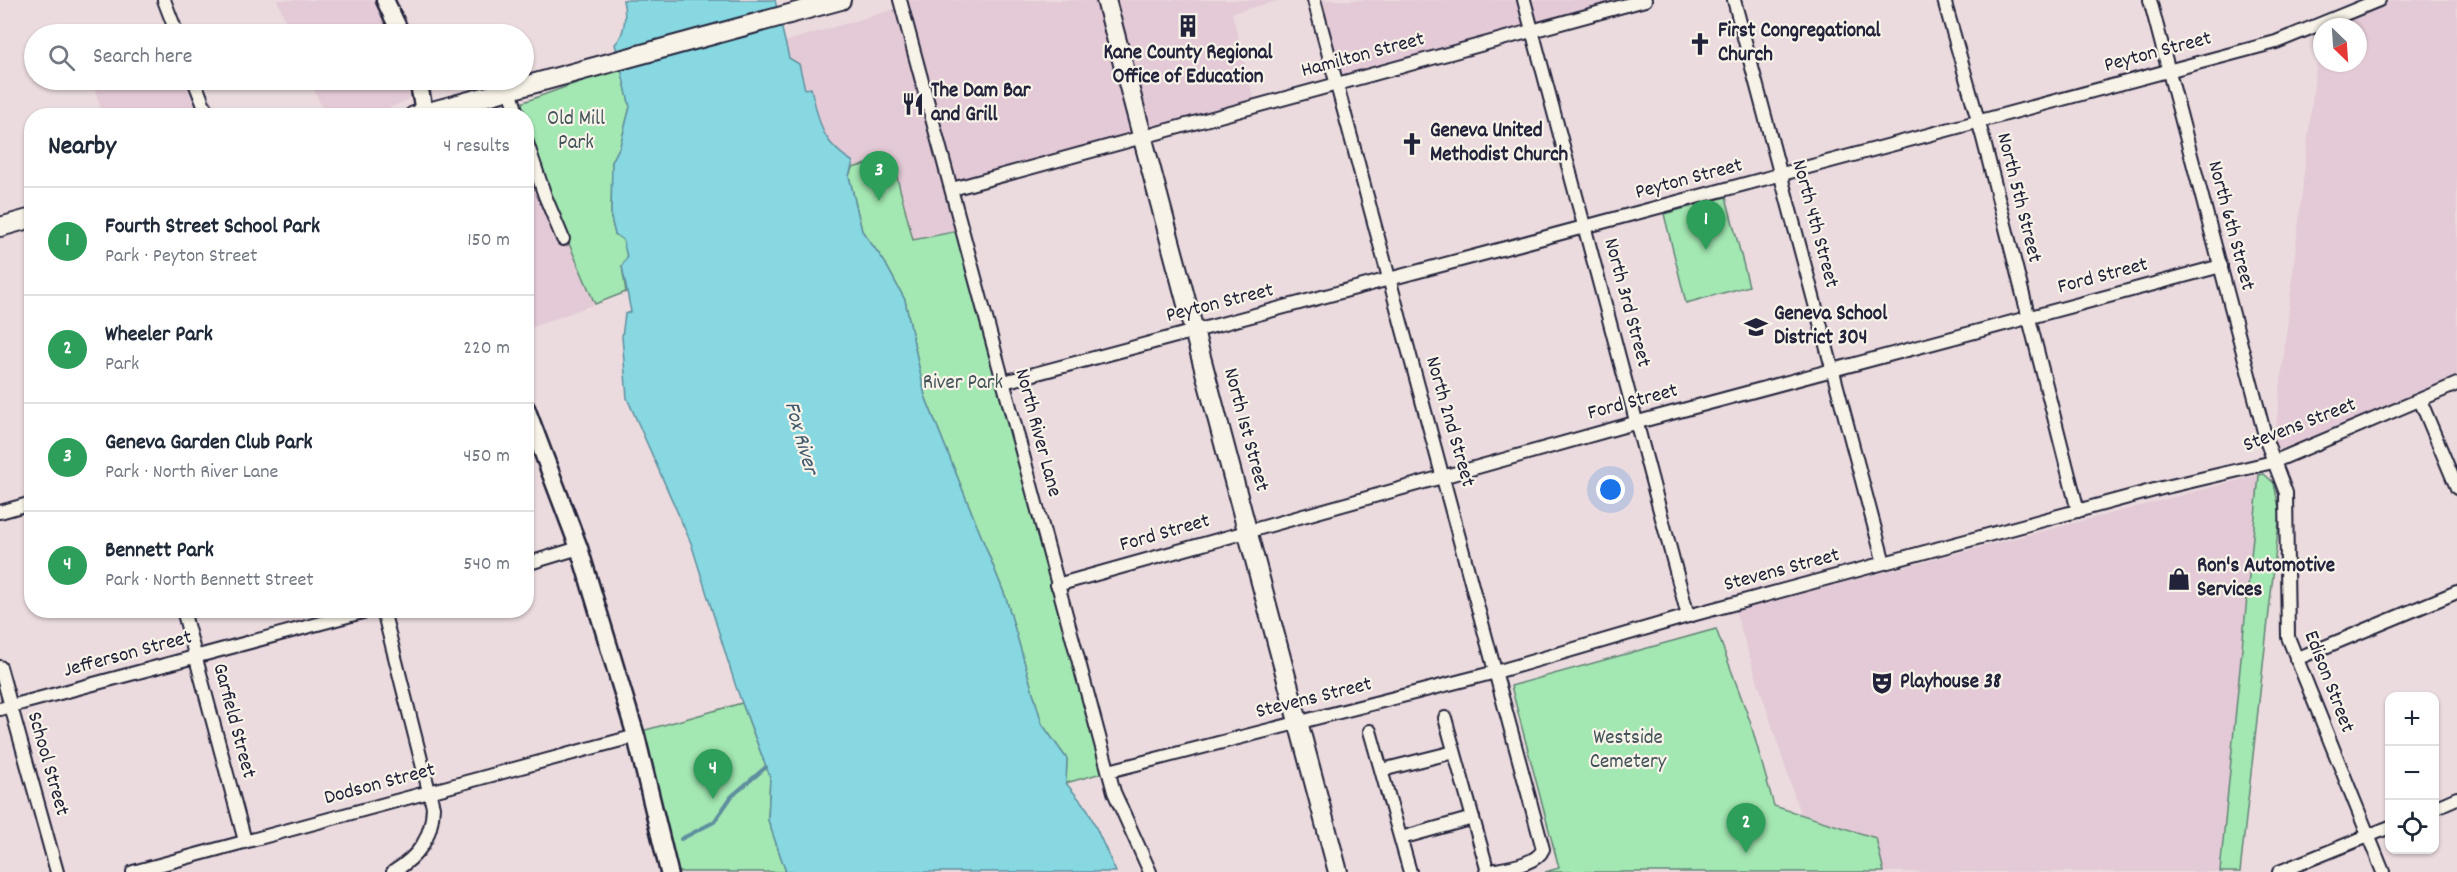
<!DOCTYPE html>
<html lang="en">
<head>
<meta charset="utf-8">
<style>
  body { margin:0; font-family:Dekko,sans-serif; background:#f6f6f7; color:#1f2937 }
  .controls { position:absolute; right:18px; bottom:18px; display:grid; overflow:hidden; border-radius:12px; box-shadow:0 2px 4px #0004 }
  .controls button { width:54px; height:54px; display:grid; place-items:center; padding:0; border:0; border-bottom:2px solid #e0e1e3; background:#fff; color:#1f2937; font:30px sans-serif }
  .compass { position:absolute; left:2313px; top:18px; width:54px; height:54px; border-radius:50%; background:#fff; box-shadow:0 2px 4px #0004; rotate:155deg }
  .you { position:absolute; left:1611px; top:490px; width:21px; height:21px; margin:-15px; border:4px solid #fff; border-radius:50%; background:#1a73e8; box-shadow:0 0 0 9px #1a73e833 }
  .badge { display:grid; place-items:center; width:39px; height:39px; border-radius:50%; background:#22223b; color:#fff; font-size:20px; font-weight:700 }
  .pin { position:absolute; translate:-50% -50px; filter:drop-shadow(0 2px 3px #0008) }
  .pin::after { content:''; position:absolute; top:32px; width:21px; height:18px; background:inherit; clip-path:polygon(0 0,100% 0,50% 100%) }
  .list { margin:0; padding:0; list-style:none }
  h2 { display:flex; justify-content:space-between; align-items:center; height:78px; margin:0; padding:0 24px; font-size:26px }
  h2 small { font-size:20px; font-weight:400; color:#747a83 }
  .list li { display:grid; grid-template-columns:39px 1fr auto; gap:18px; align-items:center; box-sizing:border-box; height:108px; padding:0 24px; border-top:2px solid #e0e1e3 }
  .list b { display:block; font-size:22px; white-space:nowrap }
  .list p { margin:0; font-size:20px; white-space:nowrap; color:#747a83 }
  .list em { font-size:20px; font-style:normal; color:#747a83 }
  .icon { flex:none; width:33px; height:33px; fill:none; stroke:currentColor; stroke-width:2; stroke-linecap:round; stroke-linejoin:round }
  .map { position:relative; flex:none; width:2457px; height:872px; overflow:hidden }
  .search { position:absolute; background:#fff; box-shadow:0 2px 4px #0004; left:24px; top:24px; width:510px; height:66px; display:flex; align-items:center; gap:15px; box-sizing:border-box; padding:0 21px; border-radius:33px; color:#747a83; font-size:22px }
  .panel { position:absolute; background:#fff; box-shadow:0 2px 4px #0004; left:24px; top:108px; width:510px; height:510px; border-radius:24px }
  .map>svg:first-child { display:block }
  .built { fill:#e3cad6 }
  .green { fill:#a3e7b2; stroke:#628476; stroke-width:1.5 }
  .water { fill:#87d8e1; stroke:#5f8f9f; stroke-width:1.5 }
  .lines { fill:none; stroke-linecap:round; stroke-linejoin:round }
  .stream { stroke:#5f8f9f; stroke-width:4 }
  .street-casing { stroke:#22223b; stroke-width:16 }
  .secondary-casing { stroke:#22223b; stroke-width:21 }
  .primary-casing { stroke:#22223b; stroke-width:22 }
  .street { stroke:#f7f3e8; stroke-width:12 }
  .secondary { stroke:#f7f3e8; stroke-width:16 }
  .primary { stroke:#f7f3e8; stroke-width:18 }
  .labels { text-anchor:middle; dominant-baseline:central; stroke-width:4.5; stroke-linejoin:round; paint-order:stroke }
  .poi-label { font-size:21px; font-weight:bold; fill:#22223b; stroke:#f7f3e8; text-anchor:start }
  .street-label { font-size:21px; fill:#22223b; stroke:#f7f3e8 }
  .park-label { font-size:21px; fill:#425359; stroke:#f7f3e8 }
  .water-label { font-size:22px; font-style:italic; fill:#40596d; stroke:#f7f3e8 }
</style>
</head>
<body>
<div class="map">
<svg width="2457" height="872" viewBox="0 0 2457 872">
  <rect width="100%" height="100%" fill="#ebdbde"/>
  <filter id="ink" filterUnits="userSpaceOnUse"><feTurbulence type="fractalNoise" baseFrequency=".0167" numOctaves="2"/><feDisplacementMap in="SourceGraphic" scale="12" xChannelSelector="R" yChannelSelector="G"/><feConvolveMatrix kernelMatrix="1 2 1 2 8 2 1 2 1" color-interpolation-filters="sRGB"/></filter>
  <g filter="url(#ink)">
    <g class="built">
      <path d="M277 0H375L391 34H291Z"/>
      <path d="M911 0H1097L1134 136 958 185 907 1Z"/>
      <path d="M1116 0H1281L1232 13 1254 100 1150 128Z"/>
      <path d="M1322 0H1633L1342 76Z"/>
      <path d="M2392 0H2457V376L2290 447 2273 452 2320 30H2322V63H2358V27H2328Z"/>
      <path d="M898 8 954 231 913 240 892 158 852 168 815 172 784 42Z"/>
      <path d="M108 80H186L200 115H103L93 84Z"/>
      <path d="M310 80H409L411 85 408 100 372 115H325Z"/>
      <path d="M526 129 548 195 595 304 527 329Z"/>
      <path d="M2259 475 2220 872H1884L1876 838 1800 813 1735 611Z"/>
    </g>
    <g class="green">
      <path d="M621 67 630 107 620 146 612 162 611 218 615 234 623 240 626 249 627 258 622 266 626 292 595 304 548 195 527 129 526 116 522 115 518 104Z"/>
      <path d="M892 158 913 240 963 230 1109 771 1066 783 1067 759 1042 724 1006 598 925 396 905 300 884 261 862 231 849 176 852 168Z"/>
      <path d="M1726 197 1749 286 1686 303 1664 214Z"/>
      <path d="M2264 474 2274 483 2280 513 2240 872H2220L2259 475Z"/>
      <path d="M1716 629 1750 721 1774 806 1876 838 1884 872H1545L1559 868 1511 686Z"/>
      <path d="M742 703 770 777 768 820 786 872H674L642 731Z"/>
    </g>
    <path class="water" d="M623 0H775L789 58 799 64 805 89 811 88C820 124 820 141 853 162L849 176 862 231 884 261 905 300 925 396 1006 598 1042 724 1067 759 1066 783 1088 810 1116 872H786L768 820 770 777 736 687 691 543 627 398 622 337 625 314 631 312 622 266 627 257 623 240 615 234 611 218 612 162 620 146 630 107 615 44C626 34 626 13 623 0Z"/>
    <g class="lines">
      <path class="stream" d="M681 839 714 822 732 796 766 767"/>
      <g class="street-casing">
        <g id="street">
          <path d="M164 0 177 34"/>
          <path d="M900 0 1114 792 1150 872"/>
          <path d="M1314 0 1543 849C1536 866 1502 868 1486 872"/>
          <path d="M1524 0 1688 616"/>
          <path d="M1734 0 1884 563"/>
          <path d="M1944 0 1983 138 2078 511"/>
          <path d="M2150 0 2267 443 2286 493 2288 637 2383 872"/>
          <path d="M194 80 208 116"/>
          <path d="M510 90 518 116"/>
          <path d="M526 140 545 196 563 239"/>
          <path d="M952 189 1645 0"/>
          <path d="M1004 382 2276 42 2379 0"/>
          <path d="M2420 400 2457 488"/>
          <path d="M0 512 32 503"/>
          <path d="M526 564 579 548"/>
          <path d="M1057 585 1638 422 2221 266"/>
          <path d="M183 610 245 841"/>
          <path d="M383 610 433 807C432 838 419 856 393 872"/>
          <path d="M2296 659 2457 592"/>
          <path d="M0 667 57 872"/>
          <path d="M0 709 370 610"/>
          <path d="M1445 718 1488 872"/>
          <path d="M1370 731 1410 872"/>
          <path d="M1382 770 1454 752"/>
          <path d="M1109 771 1496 672 1688 616 2162 488 2273 462 2457 384"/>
          <path d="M2434 808 2457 798"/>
          <path d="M1401 838 1473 818"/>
          <path d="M133 872 636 736"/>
          <path d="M2279 872 2390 827"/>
        </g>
      </g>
      <g class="secondary-casing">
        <g id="secondary">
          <path d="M385 0 401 34"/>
          <path d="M418 80 425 116"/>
          <path d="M526 408 579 548 636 736 669 872"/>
        </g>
      </g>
      <g class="primary-casing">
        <g id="primary">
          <path d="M1106 0 1338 872"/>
          <path d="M414 116 841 0"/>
          <path d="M0 227 32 218"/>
        </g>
      </g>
      <use href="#street" class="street"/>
      <use href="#secondary" class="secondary"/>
      <use href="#primary" class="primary"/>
    </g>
  </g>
  <defs>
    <g id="building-bare" transform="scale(1.8)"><path d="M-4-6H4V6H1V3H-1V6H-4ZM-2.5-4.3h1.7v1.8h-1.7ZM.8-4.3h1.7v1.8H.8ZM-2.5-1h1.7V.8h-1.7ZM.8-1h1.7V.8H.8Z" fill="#22223b" stroke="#f7f3e8" stroke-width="2.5" paint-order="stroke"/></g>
    <g id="church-bare" transform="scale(1.8)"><path d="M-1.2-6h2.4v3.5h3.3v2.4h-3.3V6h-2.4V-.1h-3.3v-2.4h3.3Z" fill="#22223b" stroke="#f7f3e8" stroke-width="2.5" paint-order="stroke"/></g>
    <g id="restaurant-bare" transform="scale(1.8)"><path d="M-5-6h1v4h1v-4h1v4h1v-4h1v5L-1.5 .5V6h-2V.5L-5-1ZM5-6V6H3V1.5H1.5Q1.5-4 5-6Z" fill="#22223b" stroke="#f7f3e8" stroke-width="2.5" paint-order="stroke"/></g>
    <g id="school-bare" transform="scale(1.8)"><path d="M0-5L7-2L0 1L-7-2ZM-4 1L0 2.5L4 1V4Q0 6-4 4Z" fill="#22223b" stroke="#f7f3e8" stroke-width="2.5" paint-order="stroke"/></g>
    <g id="shop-bare" transform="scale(1.8)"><path d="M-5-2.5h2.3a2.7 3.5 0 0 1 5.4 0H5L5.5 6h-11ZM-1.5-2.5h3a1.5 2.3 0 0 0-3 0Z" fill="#22223b" stroke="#f7f3e8" stroke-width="2.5" paint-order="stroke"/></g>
    <g id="theatre-bare" transform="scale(1.8)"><path d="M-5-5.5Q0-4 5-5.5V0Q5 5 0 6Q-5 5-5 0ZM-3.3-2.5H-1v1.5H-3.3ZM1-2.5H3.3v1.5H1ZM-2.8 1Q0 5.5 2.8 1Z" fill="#22223b" stroke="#f7f3e8" stroke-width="2.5" paint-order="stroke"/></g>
  </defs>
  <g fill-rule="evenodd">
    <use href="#building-bare" x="1188" y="26"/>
    <use href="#church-bare" x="1700" y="44"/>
    <use href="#restaurant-bare" x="913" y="104"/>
    <use href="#church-bare" x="1412" y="144"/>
    <use href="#school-bare" x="1756" y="327"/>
    <use href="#shop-bare" x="2179" y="579"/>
    <use href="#theatre-bare" x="1882" y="683"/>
  </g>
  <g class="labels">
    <g class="poi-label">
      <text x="1718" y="32">First Congregational<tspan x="1718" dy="24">Church</tspan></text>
      <text x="1188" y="54" text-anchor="middle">Kane County Regional<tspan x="1188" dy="24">Office of Education</tspan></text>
      <text x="931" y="92">The Dam Bar<tspan x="931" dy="24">and Grill</tspan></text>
      <text x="1430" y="132">Geneva United<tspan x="1430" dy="24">Methodist Church</tspan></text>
      <text x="1774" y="315">Geneva School<tspan x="1774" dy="24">District 304</tspan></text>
      <text x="2197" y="567">Ron's Automotive<tspan x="2197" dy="24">Services</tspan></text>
      <text x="1900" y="683">Playhouse 38</text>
    </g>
    <g class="street-label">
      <text transform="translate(2158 53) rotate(-15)">Peyton Street</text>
      <text transform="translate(1363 56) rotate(-15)">Hamilton Street</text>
      <text transform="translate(1689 180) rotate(-15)">Peyton Street</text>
      <text transform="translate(2018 198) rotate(76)">North 5th Street</text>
      <text transform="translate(1814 224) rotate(75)">North 4th Street</text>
      <text transform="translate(2230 226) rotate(75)">North 6th Street</text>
      <text transform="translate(2103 277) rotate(-15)">Ford Street</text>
      <text transform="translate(1626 303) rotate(75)">North 3rd Street</text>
      <text transform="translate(1220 304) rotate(-14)">Peyton Street</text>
      <text transform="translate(1633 403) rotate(-15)">Ford Street</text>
      <text transform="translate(1449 422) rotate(74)">North 2nd Street</text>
      <text transform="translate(2300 426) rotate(-21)">Stevens Street</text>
      <text transform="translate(1245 430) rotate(75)">North 1st Street</text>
      <text transform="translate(1037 433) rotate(75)">North River Lane</text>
      <text transform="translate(1165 534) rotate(-16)">Ford Street</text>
      <text transform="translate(1782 571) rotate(-15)">Stevens Street</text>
      <text transform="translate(128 655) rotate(-15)">Jefferson Street</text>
      <text transform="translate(2328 682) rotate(69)">Edison Street</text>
      <text transform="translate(1314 699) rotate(-14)">Stevens Street</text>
      <text transform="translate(233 721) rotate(75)">Garfield Street</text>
      <text transform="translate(47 764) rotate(74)">School Street</text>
      <text transform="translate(380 785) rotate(-15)">Dodson Street</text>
    </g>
    <g class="park-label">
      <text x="576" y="120">Old Mill<tspan x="576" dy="24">Park</tspan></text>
      <text x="963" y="384">River Park</text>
      <text x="1628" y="739">Westside<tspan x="1628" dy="24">Cemetery</tspan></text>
    </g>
    <g class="water-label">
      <text transform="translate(800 438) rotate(74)">Fox River</text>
    </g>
  </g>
</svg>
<div class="controls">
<button>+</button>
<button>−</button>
<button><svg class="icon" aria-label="locate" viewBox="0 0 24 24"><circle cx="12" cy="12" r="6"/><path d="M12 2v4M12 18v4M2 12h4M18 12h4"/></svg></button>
</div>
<svg class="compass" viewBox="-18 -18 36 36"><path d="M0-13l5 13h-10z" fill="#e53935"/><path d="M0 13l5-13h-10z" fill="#747a83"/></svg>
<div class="you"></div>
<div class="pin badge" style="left:1706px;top:250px;background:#2e9e5b">1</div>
<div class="pin badge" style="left:1746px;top:853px;background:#2e9e5b">2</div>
<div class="pin badge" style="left:879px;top:201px;background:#2e9e5b">3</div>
<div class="pin badge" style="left:713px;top:799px;background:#2e9e5b">4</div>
<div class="search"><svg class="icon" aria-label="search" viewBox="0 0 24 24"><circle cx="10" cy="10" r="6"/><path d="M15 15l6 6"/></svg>Search here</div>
<section class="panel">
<h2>Nearby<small>4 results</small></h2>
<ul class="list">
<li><span class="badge" style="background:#2e9e5b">1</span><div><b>Fourth Street School Park</b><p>Park · Peyton Street</p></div><em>150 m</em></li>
<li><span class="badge" style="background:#2e9e5b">2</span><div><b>Wheeler Park</b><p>Park</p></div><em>220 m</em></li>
<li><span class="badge" style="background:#2e9e5b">3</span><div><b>Geneva Garden Club Park</b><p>Park · North River Lane</p></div><em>450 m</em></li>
<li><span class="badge" style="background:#2e9e5b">4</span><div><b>Bennett Park</b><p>Park · North Bennett Street</p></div><em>540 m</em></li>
</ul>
</section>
</div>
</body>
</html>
